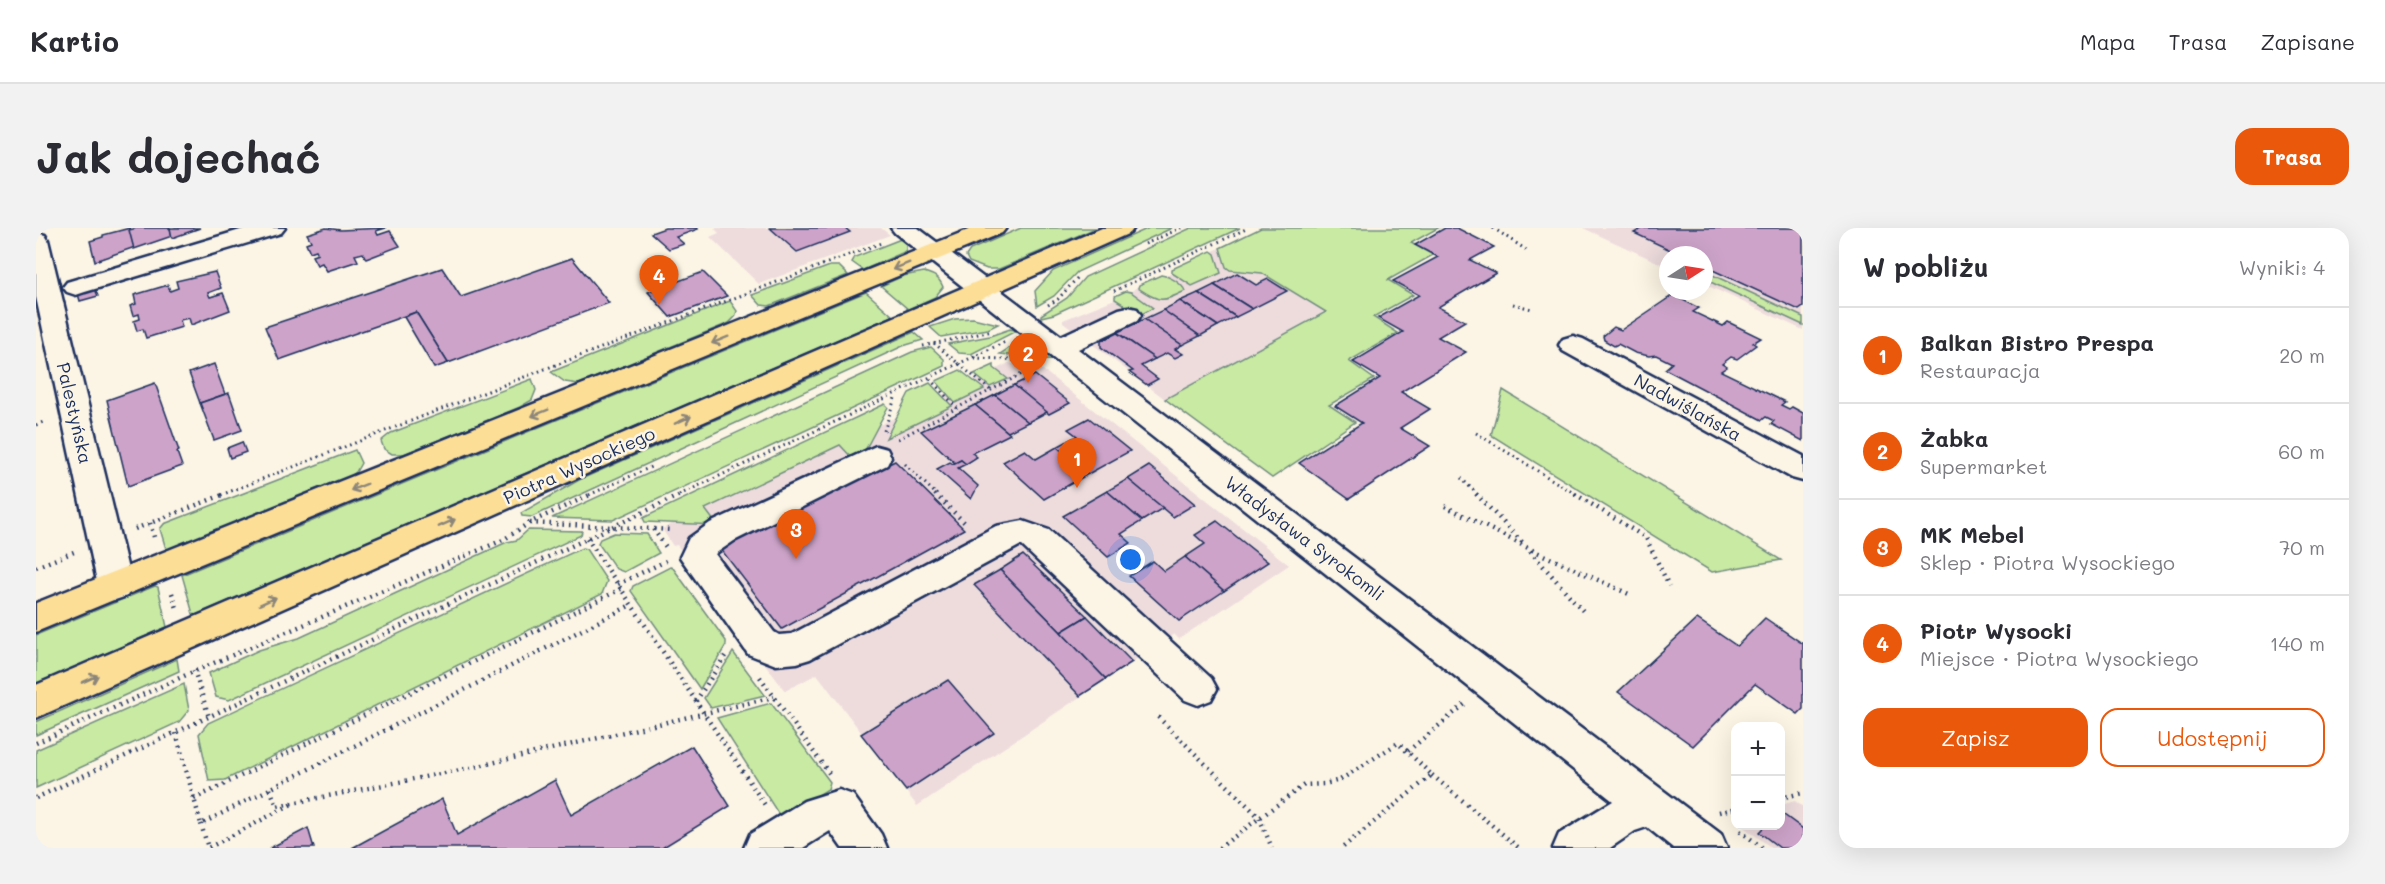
<!DOCTYPE html>
<html lang="pl">
<head>
<meta charset="utf-8">
<style>
  body { margin:0; font-family:Mali,sans-serif; background:#f2f2f3; color:#2b2b33 }
  .controls { position:absolute; right:18px; bottom:18px; display:grid; overflow:hidden; border-radius:12px; box-shadow:0 6px 24px #0002 }
  .controls button { width:54px; height:54px; display:grid; place-items:center; padding:0; border:0; border-bottom:2px solid #e1e1e2; background:#fff; color:#2b2b33; font:30px sans-serif }
  .compass { position:absolute; left:1623px; top:18px; width:54px; height:54px; border-radius:50%; background:#fff; box-shadow:0 6px 24px #0002; rotate:78deg }
  .you { position:absolute; left:1095px; top:332px; width:21px; height:21px; margin:-15px; border:4px solid #fff; border-radius:50%; background:#1a73e8; box-shadow:0 0 0 9px #1a73e833 }
  .badge { display:grid; place-items:center; width:39px; height:39px; border-radius:50%; background:#ea580c; color:#fff; font-size:20px; font-weight:700 }
  .pin { position:absolute; translate:-50% -50px; filter:drop-shadow(0 2px 3px #0008) }
  .pin::after { content:''; position:absolute; top:32px; width:21px; height:18px; background:inherit; clip-path:polygon(0 0,100% 0,50% 100%) }
  .list { margin:0; padding:0; list-style:none }
  h2 { display:flex; justify-content:space-between; align-items:center; height:78px; margin:0; padding:0 24px; font-size:26px }
  h2 small { font-size:20px; font-weight:400; color:#7c7c81 }
  .list li { display:grid; grid-template-columns:39px 1fr auto; gap:18px; align-items:center; box-sizing:border-box; height:96px; padding:0 24px; border-top:2px solid #e1e1e2 }
  .list b { display:block; font-size:22px; white-space:nowrap }
  .list p { margin:0; font-size:20px; white-space:nowrap; color:#7c7c81 }
  .list em { font-size:20px; font-style:normal; color:#7c7c81 }
  .actions { display:flex; gap:12px; padding:18px 24px }
  .actions a { flex:1; padding:14px 0; border:2px solid #ea580c; border-radius:18px; text-align:center; font-size:21px; color:#ea580c }
  .actions .main { background:#ea580c; color:#fff }
  .map { position:relative; flex:none; width:1767px; height:620px; overflow:hidden; border-radius:18px }
  header { display:flex; align-items:center; gap:36px; box-sizing:border-box; height:84px; padding:0 30px; background:#fff; border-bottom:2px solid #e1e1e2 }
  header strong { font-size:28px }
  nav { display:flex; gap:33px; margin-inline-start:auto; font-size:21px }
  .intro { display:flex; align-items:center; justify-content:space-between; box-sizing:border-box; height:144px; padding:0 36px }
  h1 { margin:0; font-size:42px }
  .button { padding:15px 27px; border-radius:18px; background:#ea580c; color:#fff; font-size:21px; font-weight:700 }
  main { display:flex; gap:36px; padding:0 36px }
  aside { flex:1; background:#fff; border-radius:18px; box-shadow:0 6px 24px #0002 }
  .map>svg:first-child { display:block }
  .built { fill:#eedcdd }
  .green { fill:#c9eaa2; stroke:#728c80; stroke-width:1.5 }
  .building { fill:#cda3c9; stroke:#1b2f5e; stroke-width:1.5 }
  .lines { fill:none; stroke-linecap:round; stroke-linejoin:round }
  .minor-casing { stroke:#1b2f5e; stroke-width:5 }
  .major-casing { stroke:#1b2f5e; stroke-width:5 }
  .path-far1 { stroke:#1b2f5e; stroke-width:3; stroke-dasharray:1.5 4; stroke-linecap:butt }
  .path { stroke:#1b2f5e; stroke-width:4.5; stroke-dasharray:1.5 5; stroke-linecap:butt }
  .minor { fill:#fcf5e5; fill-rule:evenodd }
  .major { fill:#fcde96; fill-rule:evenodd }
  .oneway { stroke:#8c867a }
  .labels { text-anchor:middle; dominant-baseline:central; stroke-width:5; stroke-linejoin:round; paint-order:stroke }
  .street-label { font-size:18px; fill:#1b2f5e; stroke:#fcf5e5 }
</style>
</head>
<body>
<header>
<strong>Kartio</strong>
<nav><a>Mapa</a><a>Trasa</a><a>Zapisane</a></nav>
</header>
<div class="intro"><h1>Jak dojechać</h1><a class="button">Trasa</a></div>
<main>
<div class="map">
<svg width="1767" height="620" viewBox="0 0 1767 620">
  <rect width="100%" height="100%" fill="#fcf5e5"/>
  <filter id="ink" filterUnits="userSpaceOnUse"><feTurbulence type="fractalNoise" baseFrequency=".0167" numOctaves="2"/><feDisplacementMap in="SourceGraphic" scale="12" xChannelSelector="R" yChannelSelector="G"/><feConvolveMatrix kernelMatrix="1 2 1 2 8 2 1 2 1" color-interpolation-filters="sRGB"/></filter>
  <g filter="url(#ink)">
    <g class="built">
      <path d="M678 0H845L854 7 723 56 674 9 683 5Z"/>
      <path d="M1547 0H1767V102L1668 56V27H1632V39Z"/>
      <path d="M1184 20 1189 38 1193 42 1225 44 1290 83 1129 171 1027 94V92L1079 71V68L1090 63 1095 64 1103 57 1125 47H1130L1135 45 1136 41Z"/>
      <path d="M973 135 1007 142 1253 337 1143 411 1138 406 881 578 781 446 749 463 641 317 637 318 626 301Z"/>
      <path d="M1759 573 1767 579V620H1736L1706 598H1744L1745 577Z"/>
    </g>
    <g class="green">
      <path d="M985 0H1060L963 41H951L933 34 930 28 934 22Z"/>
      <path d="M1113 0H1136L1041 44 1018 68 1001 78 999 63 1017 43Z"/>
      <path d="M1155 0H1204L1018 86 1005 89V87L1031 70 1049 49Z"/>
      <path d="M1225 0H1402L1375 15 1397 27 1352 52 1377 67 1337 89 1362 105 1313 133 1338 151 1293 177 1319 194 1236 250 1129 171 1290 84 1226 45 1194 42 1190 39 1184 20Z"/>
      <path d="M865 11 870 16V22L866 25 827 42 816 34 819 29Z"/>
      <path d="M1175 23 1179 26 1185 45 1156 58 1136 45V41Z"/>
      <path d="M794 38H803L812 47 733 78 725 77 716 67Z"/>
      <path d="M1668 43 1767 89V97L1668 51Z"/>
      <path d="M888 44C898 47 903 49 907 59L899 69 872 81 845 58 867 48Z"/>
      <path d="M1125 47C1133 48 1146 55 1149 63 1125 75 1124 74 1102 60L1103 57Z"/>
      <path d="M1090 63 1095 64 1117 80 1104 87 1079 71V68Z"/>
      <path d="M830 64 857 88 160 387 157 386 146 347Z"/>
      <path d="M694 73 701 83 699 89 693 95 543 156 529 154 515 144Z"/>
      <path d="M937 90 962 96 952 101 905 109 894 99 919 91Z"/>
      <path d="M974 101 980 103 935 126 923 125 912 116 954 108Z"/>
      <path d="M878 104 887 112 867 118 496 289 486 288 485 285 543 252Z"/>
      <path d="M990 109 1019 132 964 126Z"/>
      <path d="M895 119 908 131V138L577 292 516 290 876 124Z"/>
      <path d="M958 137V140L972 151 954 159 938 146Z"/>
      <path d="M924 142 948 161 919 175 900 153Z"/>
      <path d="M496 151 500 162 496 172 484 179 368 226H356L348 221 345 213 355 205Z"/>
      <path d="M894 155 916 178 850 210 873 165Z"/>
      <path d="M1467 162 1745 332 1676 344 1455 207Z"/>
      <path d="M849 176 852 179 826 228 818 232 804 217 669 281 681 297 609 294 607 290Z"/>
      <path d="M319 222 325 235 320 244 312 250 136 321H130L124 301 128 296Z"/>
      <path d="M492 302 546 303 545 307 193 472 180 469 173 445 223 422 263 410 471 314 481 312Z"/>
      <path d="M578 305 611 306 623 325 588 344 580 341 562 315 564 311Z"/>
      <path d="M546 320 550 321 571 353 566 366 189 552 173 553 163 506 172 495Z"/>
      <path d="M634 339 637 340 690 413V417L664 461 595 363 597 358Z"/>
      <path d="M119 358 122 359 131 399 0 456V407Z"/>
      <path d="M697 424 729 467 675 480 668 470Z"/>
      <path d="M141 431 143 443 0 507V494Z"/>
      <path d="M148 456 153 482 143 494 0 560V522Z"/>
      <path d="M735 475 794 554 792 561 745 590 681 490Z"/>
    </g>
    <g class="building">
      <path d="M94 0 99 19 59 33 54 13 67 9V7Z"/>
      <path d="M101 0H134L136 8 98 21 93 2Z"/>
      <path d="M134 0H164L136 10Z"/>
      <path d="M290 0 304 2 350 0 340 3 342 7 354 3 364 18 330 31 327 25 319 27 322 33 291 43 286 35 281 37 276 28 282 26 280 22 274 24 270 15 275 13 271 6Z"/>
      <path d="M629 0H661L662 1 640 9 648 16 633 21 615 5Z"/>
      <path d="M734 0H809L814 4 761 24Z"/>
      <path d="M1409 0H1421L1458 19 1434 32 1460 45 1402 79 1429 93 1402 109 1430 124 1365 164 1394 181 1364 200 1394 218 1313 271 1263 235 1326 195 1299 178 1344 150 1317 134 1367 104 1342 90 1383 67 1357 53 1402 29 1379 17Z"/>
      <path d="M1607 0H1767V79L1763 82 1668 38V27H1645L1598 5Z"/>
      <path d="M536 30 573 75 412 135 380 84 243 132 229 99 406 40 425 69Z"/>
      <path d="M179 44 185 60 172 65 174 69 187 65 194 82 155 97 153 90 144 92 146 99 110 110 107 101 101 103 98 93 104 91 103 86 97 88 94 78 100 76 98 67 132 57 134 63 142 60 140 53Z"/>
      <path d="M667 44 691 68 634 89 612 64Z"/>
      <path d="M1201 45 1220 57 1232 51 1251 63 1216 81 1178 57Z"/>
      <path d="M1178 57 1216 81 1200 89 1162 65Z"/>
      <path d="M59 61 62 68 44 73 42 66Z"/>
      <path d="M1162 65 1200 89 1182 98 1144 73Z"/>
      <path d="M1637 67 1663 80 1657 84 1687 98 1692 94 1725 110 1717 115 1720 117 1701 131 1695 129 1686 136 1691 139 1685 143 1749 174 1745 177 1753 181 1756 179 1767 185V213L1735 196 1738 193 1730 189 1726 192 1629 141 1636 135 1620 127 1613 128 1599 125 1582 116 1578 118 1568 112 1567 108 1578 99 1585 102Z"/>
      <path d="M1144 73 1182 98 1164 108 1127 82Z"/>
      <path d="M1127 82 1164 108 1146 117 1108 91Z"/>
      <path d="M380 84 412 135 398 140 368 89Z"/>
      <path d="M1108 91 1146 117 1139 121 1147 126 1139 130 1131 125 1119 131 1081 104Z"/>
      <path d="M1081 105 1119 131 1105 138 1122 151 1111 157 1093 144 1097 143 1065 119V113Z"/>
      <path d="M178 136 189 166 164 175 153 145Z"/>
      <path d="M999 147 1034 175 1013 186 978 157Z"/>
      <path d="M119 155 143 223 141 224 146 238 92 258 71 172Z"/>
      <path d="M978 157 1011 184 992 194 959 167Z"/>
      <path d="M193 165 206 202 178 212 164 175Z"/>
      <path d="M959 167 992 194 972 204 939 177Z"/>
      <path d="M939 177 974 206 936 225 941 229 930 236 925 232 919 235 885 203Z"/>
      <path d="M1053 190 1094 223 1052 246 1021 219 1041 208 1032 201Z"/>
      <path d="M206 214 210 224 194 230 191 220Z"/>
      <path d="M1021 219 1052 246 1008 271 967 234 989 222 1000 231Z"/>
      <path d="M925 232 930 236 922 240 942 258 935 271 901 241 914 234 917 236Z"/>
      <path d="M859 233 928 301 746 401 684 320Z"/>
      <path d="M1113 238 1159 276 1137 289 1092 251Z"/>
      <path d="M1092 251 1127 280 1106 293 1071 263Z"/>
      <path d="M1071 263 1106 293 1085 306 1095 315 1072 329 1027 288Z"/>
      <path d="M1181 293 1232 334 1188 363 1149 329 1169 316 1159 307Z"/>
      <path d="M987 327 1051 388 1025 404 964 342Z"/>
      <path d="M1149 329 1188 363 1143 393 1093 348 1117 333 1128 343Z"/>
      <path d="M964 342 1025 404 1070 451 1044 468 938 357Z"/>
      <path d="M1051 388 1096 434 1070 451 1025 404Z"/>
      <path d="M1729 390 1767 416V481L1762 486 1719 456 1657 518 1582 464 1661 391 1701 418Z"/>
      <path d="M912 452 958 505 870 563 825 506Z"/>
      <path d="M656 518 694 578 626 620H316L406 571 421 607 519 552 535 587Z"/>
      <path d="M1744 584 1767 601V620H1744L1723 604 1729 598H1744Z"/>
      <path d="M272 600 278 620H234Z"/>
    </g>
    <g class="lines">
      <g class="minor-casing">
        <g id="minor">
          <path d="M211 0H249L245 5 49 64 40 67 31 64 27 59 31 54Z"/>
          <path d="M855 0H882L1025 108 1083 81 1092 79 1101 81 1105 87 1101 93 1042 121 1685 606 1691 620H1637L1611 599 1599 603 1574 620H1517L1523 606 1577 573 859 5Z"/>
          <path d="M0 5 9 7 12 12 96 358 91 368 79 372 67 368 62 358 0 69Z"/>
          <path d="M1537 108 1547 111 1767 228V253L1756 250 1527 123 1523 117 1527 111Z"/>
          <path d="M840 218 851 221 855 229 851 237 698 313 679 326 738 404 743 407 756 406 960 298 987 293 1013 302 1175 450 1181 461 1175 472 1162 477 1149 472 985 317 774 431 761 435 740 437 712 426 644 329 653 310 674 295Z"/>
          <path d="M803 562 817 567 845 606 851 620H806L794 603 767 620H708L714 606 768 573Z"/>
        </g>
      </g>
      <g class="major-casing">
        <g id="major">
          <path d="M937 0H970L966 5 0 404V375Z"/>
          <path d="M1066 0H1098L1094 5 0 490V457Z"/>
        </g>
      </g>
      <g class="path-far1">
        <path d="M1457 0 1492 23"/>
        <path d="M1109 16 1145 0"/>
        <path d="M1078 63 1212 0"/>
        <path d="M1477 76 1496 81"/>
        <path d="M1012 77 1022 71 1043 48"/>
        <path d="M898 115 954 162"/>
        <path d="M887 118 956 103"/>
        <path d="M938 130 970 131 996 136"/>
        <path d="M894 151 921 180"/>
        <path d="M0 197 10 193"/>
        <path d="M848 203 860 167"/>
        <path d="M1440 205 1541 267"/>
        <path d="M862 211 1001 138"/>
        <path d="M869 236 901 267"/>
        <path d="M1425 250 1442 267"/>
        <path d="M185 267 501 144 845 15"/>
        <path d="M553 267 615 239"/>
        <path d="M643 267 971 113"/>
      </g>
      <g class="path">
        <path d="M899 266 930 296"/>
        <path d="M1440 266 1489 317"/>
        <path d="M1539 266 1610 310 1633 358"/>
        <path d="M1409 278 1492 320 1595 367"/>
        <path d="M114 295 118 309"/>
        <path d="M494 295 617 301 630 319"/>
        <path d="M99 301 189 266"/>
        <path d="M618 301 637 302"/>
        <path d="M551 310 729 577"/>
        <path d="M1494 323 1547 383"/>
        <path d="M0 339 38 324"/>
        <path d="M582 356 630 333"/>
        <path d="M136 365 141 380"/>
        <path d="M158 442 173 489"/>
        <path d="M724 449 795 548"/>
        <path d="M660 473 691 425"/>
        <path d="M1122 489 1223 589 1236 620"/>
        <path d="M140 505 165 596 595 377"/>
        <path d="M0 515 159 443 467 312 493 295 556 266"/>
        <path d="M1372 523 1429 476"/>
        <path d="M1396 547 1483 620"/>
        <path d="M234 561 241 578 434 540 738 469"/>
        <path d="M0 570 646 266"/>
        <path d="M1744 570 1767 565"/>
        <path d="M158 571 585 361"/>
        <path d="M1683 584 1700 580"/>
        <path d="M165 596 172 620 256 576"/>
        <path d="M1704 603 1727 620"/>
        <path d="M1183 620 1268 557 1289 556 1304 552 1362 515 1396 547 1306 620"/>
      </g>
      <use href="#minor" class="minor"/>
      <use href="#major" class="major"/>
    </g>
    <defs><path id="oneway-shaft" d="M-6 0H5M1.5-3L5.5 0L1.5 3" fill="none" stroke-width="1.6" stroke-linecap="round" stroke-linejoin="round" transform="scale(1.5)"/></defs>
    <g class="oneway">
      <use href="#oneway-shaft" transform="translate(865 38) rotate(158)"/>
      <use href="#oneway-shaft" transform="translate(684 112) rotate(158)"/>
      <use href="#oneway-shaft" transform="translate(504 185) rotate(158)"/>
      <use href="#oneway-shaft" transform="translate(647 192) rotate(-24)"/>
      <use href="#oneway-shaft" transform="translate(323 259) rotate(158)"/>
      <use href="#oneway-shaft" transform="translate(411 295) rotate(-24)"/>
      <use href="#oneway-shaft" transform="translate(232 373) rotate(-24)"/>
      <use href="#oneway-shaft" transform="translate(54 451) rotate(-24)"/>
    </g>
  </g>
  <g class="labels">
    <g class="street-label">
      <text transform="translate(1652 179) rotate(29)">Nadwiślańska</text>
      <text transform="translate(39 185) rotate(77)">Palestyńska</text>
      <text transform="translate(543 237) rotate(-24)">Piotra Wysockiego</text>
      <text transform="translate(1269 310) rotate(37)">Władysława Syrokomli</text>
    </g>
  </g>
</svg>
<div class="controls">
<button>+</button>
<button>−</button>
</div>
<svg class="compass" viewBox="-18 -18 36 36"><path d="M0-13l5 13h-10z" fill="#e53935"/><path d="M0 13l5-13h-10z" fill="#7c7c81"/></svg>
<div class="you"></div>
<div class="pin badge" style="left:1041px;top:260px">1</div>
<div class="pin badge" style="left:992px;top:155px">2</div>
<div class="pin badge" style="left:760px;top:331px">3</div>
<div class="pin badge" style="left:623px;top:77px">4</div>
</div>
<aside>
<h2>W pobliżu<small>Wyniki: 4</small></h2>
<ul class="list">
<li><span class="badge">1</span><div><b>Balkan Bistro Prespa</b><p>Restauracja</p></div><em>20 m</em></li>
<li><span class="badge">2</span><div><b>Żabka</b><p>Supermarket</p></div><em>60 m</em></li>
<li><span class="badge">3</span><div><b>MK Mebel</b><p>Sklep · Piotra Wysockiego</p></div><em>70 m</em></li>
<li><span class="badge">4</span><div><b>Piotr Wysocki</b><p>Miejsce · Piotra Wysockiego</p></div><em>140 m</em></li>
</ul>
<div class="actions"><a class="main">Zapisz</a><a>Udostępnij</a></div>
</aside>
</main>
</body>
</html>
